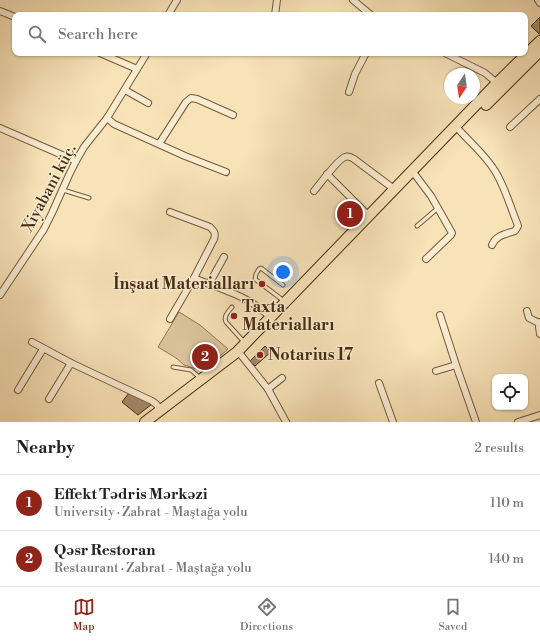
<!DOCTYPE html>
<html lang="en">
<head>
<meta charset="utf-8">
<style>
  body { margin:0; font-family:"Libre Bodoni",serif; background:#f6f6f6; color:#202124 }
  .controls { position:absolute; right:12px; bottom:12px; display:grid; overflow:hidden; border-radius:8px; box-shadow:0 1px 3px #0004 }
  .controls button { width:36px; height:36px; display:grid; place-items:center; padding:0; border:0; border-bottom:1px solid #e0e0e0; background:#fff; color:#202124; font:20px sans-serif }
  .compass { position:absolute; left:444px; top:68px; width:36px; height:36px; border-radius:50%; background:#fff; box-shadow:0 1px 3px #0004; rotate:193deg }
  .you { position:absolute; left:283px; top:272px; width:14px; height:14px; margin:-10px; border:3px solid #fff; border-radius:50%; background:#1a73e8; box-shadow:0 0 0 6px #1a73e833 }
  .badge { display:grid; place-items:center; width:26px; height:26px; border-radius:50%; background:#8f2418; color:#fff; font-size:13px; font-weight:700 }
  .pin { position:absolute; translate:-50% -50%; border:2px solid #fff; box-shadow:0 1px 4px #0006 }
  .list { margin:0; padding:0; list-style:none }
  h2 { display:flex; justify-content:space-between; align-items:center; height:52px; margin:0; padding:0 16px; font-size:17px }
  h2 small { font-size:13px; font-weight:400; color:#757577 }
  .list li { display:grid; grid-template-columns:26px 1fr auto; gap:12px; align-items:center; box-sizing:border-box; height:56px; padding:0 16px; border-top:1px solid #e0e0e0 }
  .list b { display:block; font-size:15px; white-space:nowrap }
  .list p { margin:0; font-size:13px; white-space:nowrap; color:#757577 }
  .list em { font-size:13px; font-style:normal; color:#757577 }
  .icon { flex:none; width:22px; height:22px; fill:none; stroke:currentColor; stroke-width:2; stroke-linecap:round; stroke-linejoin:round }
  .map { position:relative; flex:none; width:540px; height:422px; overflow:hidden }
  .search { position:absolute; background:#fff; box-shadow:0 1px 3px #0004; left:12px; right:12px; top:12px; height:44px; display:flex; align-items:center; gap:10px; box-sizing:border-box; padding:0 14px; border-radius:8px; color:#757577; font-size:15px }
  .sheet { height:164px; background:#fff }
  nav { display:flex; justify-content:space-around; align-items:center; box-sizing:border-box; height:56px; border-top:1px solid #e0e0e0; background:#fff; font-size:11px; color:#757577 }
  nav a { display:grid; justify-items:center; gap:2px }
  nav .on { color:#8f2418 }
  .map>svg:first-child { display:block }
  .green { fill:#dac39b; stroke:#907855 }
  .building { fill:#a38b67; stroke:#462c0f }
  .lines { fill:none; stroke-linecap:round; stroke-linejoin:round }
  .service-casing { stroke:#725a39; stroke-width:5 }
  .minor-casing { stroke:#725a39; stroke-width:8 }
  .primary-casing { stroke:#462c0f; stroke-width:12 }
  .path { stroke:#462c0f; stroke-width:1; stroke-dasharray:1 2; stroke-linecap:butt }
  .service { stroke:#faecd1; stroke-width:3 }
  .minor { stroke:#faecd1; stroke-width:6 }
  .primary { stroke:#f8e2b8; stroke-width:10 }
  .poi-dot { fill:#8f2418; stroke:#faecd1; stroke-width:1.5 }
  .labels { text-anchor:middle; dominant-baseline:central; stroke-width:3; stroke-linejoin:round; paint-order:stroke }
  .street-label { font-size:16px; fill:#462c0f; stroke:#faecd1 }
  .poi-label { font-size:16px; font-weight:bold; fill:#462c0f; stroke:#faecd1; text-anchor:start }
</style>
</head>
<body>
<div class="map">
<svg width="540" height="422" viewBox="0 0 540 422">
  <rect width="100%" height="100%" fill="#f8e2b8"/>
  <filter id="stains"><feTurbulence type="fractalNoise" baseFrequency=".005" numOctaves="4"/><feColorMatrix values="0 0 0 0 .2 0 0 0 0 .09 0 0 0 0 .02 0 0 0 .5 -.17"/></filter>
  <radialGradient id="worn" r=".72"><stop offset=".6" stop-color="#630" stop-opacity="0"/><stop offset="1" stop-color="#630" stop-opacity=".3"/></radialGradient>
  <path class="green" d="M179 312 200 325 228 349 203 371 184 365 176 358 158 347Z"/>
  <g class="building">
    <path d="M540 17V34H539L531 26Z"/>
    <path d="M265 346 271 352 255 366 250 361Z"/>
    <path d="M129 393 152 404 138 415 122 402Z"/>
  </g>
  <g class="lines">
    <g class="service-casing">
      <g id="service">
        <path d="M63 190 89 198"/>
        <path d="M417 226 438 208"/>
        <path d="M283 285 261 268 259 269 256 274 255 279 284 301"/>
        <path d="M232 307C229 311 223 316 226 322L244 342"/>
        <path d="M173 367 191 370 200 378"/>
      </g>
    </g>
    <g class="minor-casing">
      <g id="minor">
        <path d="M353 0 371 15"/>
        <path d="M538 0 540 3"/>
        <path d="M0 11 15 17"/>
        <path d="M168 15 177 0"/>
        <path d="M275 15 277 0"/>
        <path d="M100 53 137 69"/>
        <path d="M445 53 485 73 497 83"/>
        <path d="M125 90 148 103"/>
        <path d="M349 92 355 74 366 53"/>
        <path d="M107 118 114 124 185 156 226 172"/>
        <path d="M510 127 540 99"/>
        <path d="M0 128 76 161"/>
        <path d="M460 131C472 144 486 156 495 171 505 187 510 206 517 223L518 226 515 231C506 234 496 235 492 245"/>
        <path d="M159 144 186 102 191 98 197 99 233 115"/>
        <path d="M327 174 369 216"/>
        <path d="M416 176 431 196 452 233 451 235 426 259"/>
        <path d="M314 191C320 184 338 159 345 157 348 156 351 157 354 159L394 189"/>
        <path d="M194 278C212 286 231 291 247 300 256 305 263 311 271 317"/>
        <path d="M209 284 224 257"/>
        <path d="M0 295 44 229 52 213 69 175 76 161 84 147 107 118 147 53"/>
        <path d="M527 311 529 318 539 323"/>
        <path d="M440 315 456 365 476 422"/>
        <path d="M170 319 194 278 214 239C216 233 214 231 210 227L170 212"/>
        <path d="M540 322 539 327 540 334"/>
        <path d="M32 342 71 363 152 401 156 404 161 410"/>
        <path d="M241 355 268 389 286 422"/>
        <path d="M436 371 456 365"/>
        <path d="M379 383 393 422"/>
        <path d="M268 389 282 378"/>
        <path d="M18 390 43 349"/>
        <path d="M49 399 71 363"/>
        <path d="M518 422 540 415"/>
      </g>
    </g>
    <g class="primary-casing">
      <g id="primary">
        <path d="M486 105 540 51"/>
        <path d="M145 422 237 352 497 83 540 41"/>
      </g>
    </g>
    <path class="path" d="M193 366 200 356"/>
    <use href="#service" class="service"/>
    <use href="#minor" class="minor"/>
    <use href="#primary" class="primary"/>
  </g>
  <g class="poi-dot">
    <circle cx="262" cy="284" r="4"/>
    <circle cx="234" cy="316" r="4"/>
    <circle cx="260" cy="355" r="4"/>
  </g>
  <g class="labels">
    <g class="street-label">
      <text transform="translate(49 188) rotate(-62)">Xiyabani küç.</text>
    </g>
    <g class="poi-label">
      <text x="254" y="284" text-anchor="end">İnşaat Materialları</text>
      <text x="242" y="307">Taxta<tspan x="242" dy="18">Materialları</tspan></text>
      <text x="268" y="355">Notarius 17</text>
    </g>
  </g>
  <rect width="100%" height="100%" filter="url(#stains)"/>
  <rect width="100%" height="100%" fill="url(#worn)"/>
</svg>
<div class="controls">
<button><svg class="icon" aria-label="locate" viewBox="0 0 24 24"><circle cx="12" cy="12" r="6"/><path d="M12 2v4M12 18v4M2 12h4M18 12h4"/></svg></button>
</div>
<svg class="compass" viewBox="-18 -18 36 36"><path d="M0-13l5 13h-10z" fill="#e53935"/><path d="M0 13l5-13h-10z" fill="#757577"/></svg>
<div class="you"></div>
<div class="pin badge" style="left:350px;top:214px">1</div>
<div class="pin badge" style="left:205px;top:357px">2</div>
<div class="search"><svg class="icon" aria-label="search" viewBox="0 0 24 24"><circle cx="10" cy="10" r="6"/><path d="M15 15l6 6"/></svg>Search here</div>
</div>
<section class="sheet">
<h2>Nearby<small>2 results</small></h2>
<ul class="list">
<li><span class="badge">1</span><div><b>Effekt Tədris Mərkəzi</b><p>University · Zabrat - Maştağa yolu</p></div><em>110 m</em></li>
<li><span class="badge">2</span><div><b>Qəsr Restoran</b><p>Restaurant · Zabrat - Maştağa yolu</p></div><em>140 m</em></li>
</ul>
</section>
<nav>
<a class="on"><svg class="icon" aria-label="map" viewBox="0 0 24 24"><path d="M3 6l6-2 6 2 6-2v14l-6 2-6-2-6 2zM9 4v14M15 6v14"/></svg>Map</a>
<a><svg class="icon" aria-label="directions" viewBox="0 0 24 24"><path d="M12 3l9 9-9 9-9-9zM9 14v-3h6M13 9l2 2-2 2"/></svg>Directions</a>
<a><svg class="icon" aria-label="saved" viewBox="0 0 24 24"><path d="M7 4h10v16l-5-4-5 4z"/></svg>Saved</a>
</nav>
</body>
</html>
